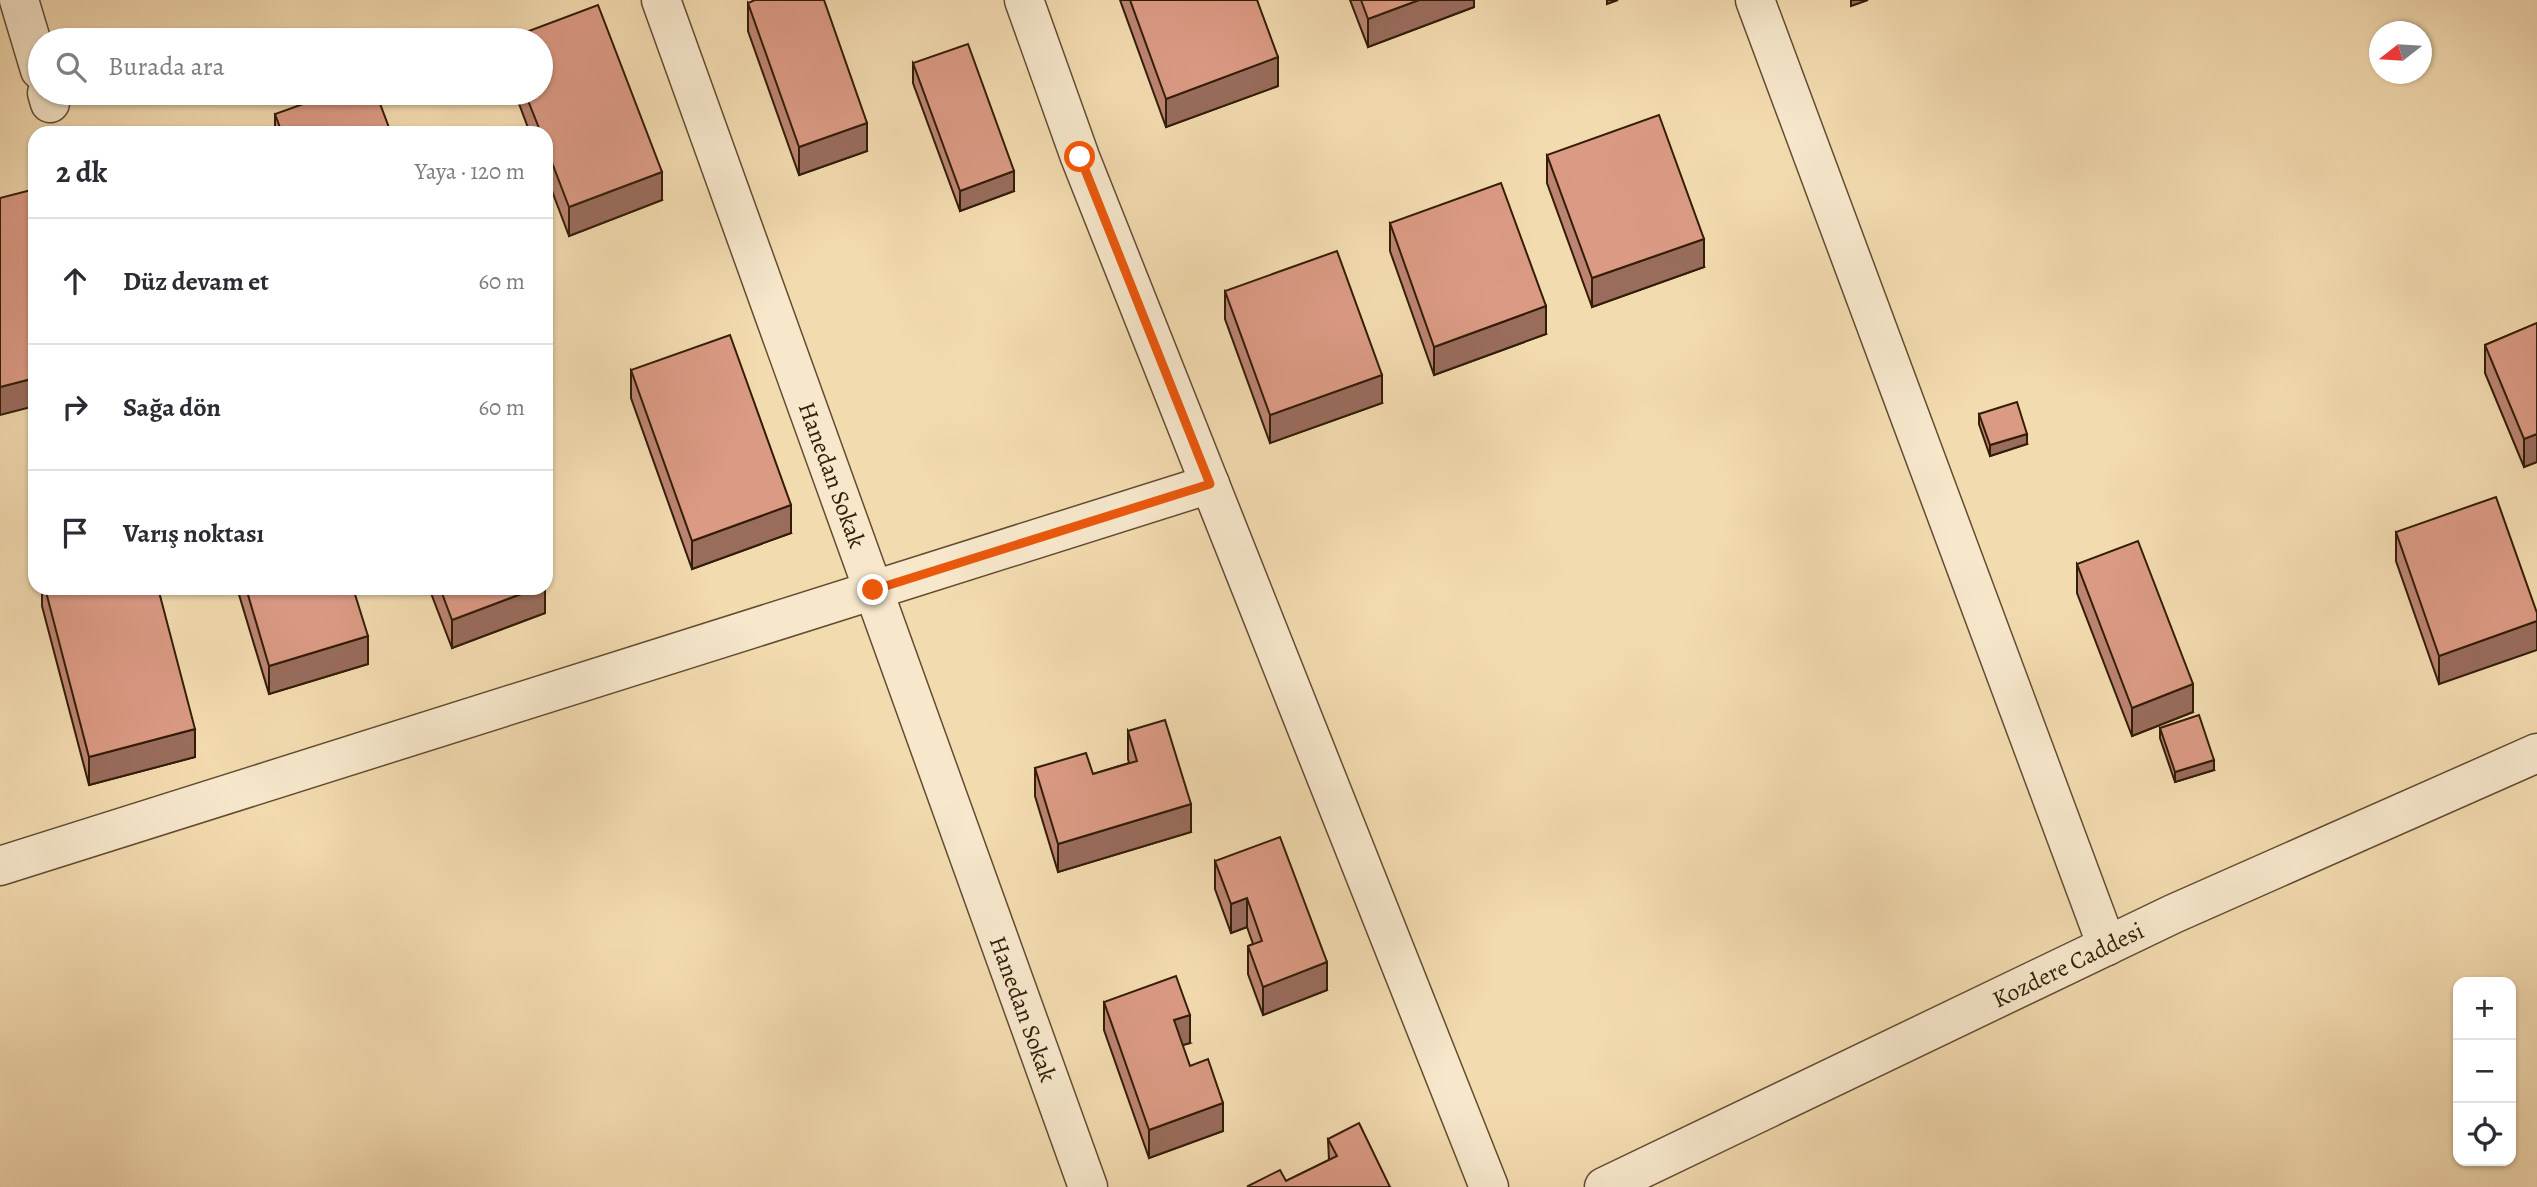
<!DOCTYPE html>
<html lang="tr">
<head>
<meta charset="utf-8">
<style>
  body { margin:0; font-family:Alegreya,serif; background:#f2f2f3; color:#2b2b33 }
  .controls { position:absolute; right:21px; bottom:21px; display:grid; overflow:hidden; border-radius:14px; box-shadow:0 2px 5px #0004 }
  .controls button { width:63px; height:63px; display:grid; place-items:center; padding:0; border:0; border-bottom:2px solid #e1e1e2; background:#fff; color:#2b2b33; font:35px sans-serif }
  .compass { position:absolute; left:2369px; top:21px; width:63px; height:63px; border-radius:50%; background:#fff; box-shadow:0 2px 5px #0004; rotate:253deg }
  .stop { position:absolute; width:21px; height:21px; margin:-16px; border:5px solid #ea580c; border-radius:50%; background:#fff }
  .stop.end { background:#ea580c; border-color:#fff; box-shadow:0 2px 7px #0008 }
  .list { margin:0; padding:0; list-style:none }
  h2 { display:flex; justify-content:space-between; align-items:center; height:91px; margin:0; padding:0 28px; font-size:30px }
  h2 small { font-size:23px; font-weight:400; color:#7c7c81 }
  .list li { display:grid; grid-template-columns:46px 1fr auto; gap:21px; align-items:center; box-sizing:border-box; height:126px; padding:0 28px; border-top:2px solid #e1e1e2 }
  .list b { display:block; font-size:26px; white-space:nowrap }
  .list em { font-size:23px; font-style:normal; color:#7c7c81 }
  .icon { flex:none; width:38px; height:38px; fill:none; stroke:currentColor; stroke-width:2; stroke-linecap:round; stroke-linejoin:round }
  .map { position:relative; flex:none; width:2537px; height:1187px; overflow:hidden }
  .search { position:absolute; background:#fff; box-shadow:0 2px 5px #0004; left:28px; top:28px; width:525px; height:77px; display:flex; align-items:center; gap:18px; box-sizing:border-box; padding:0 24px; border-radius:38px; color:#7c7c81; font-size:26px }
  .panel { position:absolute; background:#fff; box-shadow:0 2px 5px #0004; left:28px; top:126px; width:525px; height:469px; border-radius:21px }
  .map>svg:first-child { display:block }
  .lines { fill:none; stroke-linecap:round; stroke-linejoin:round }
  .minor-casing { stroke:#634c31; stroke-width:41 }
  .tertiary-casing { stroke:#634c31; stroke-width:41 }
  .minor { stroke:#f7e8cc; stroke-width:38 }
  .tertiary { stroke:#f7e8cc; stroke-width:38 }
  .wall { fill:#bc8472; stroke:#331d07; stroke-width:2 }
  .shaded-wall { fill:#996c5c; stroke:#331d07; stroke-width:2 }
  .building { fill:#db9a84; stroke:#331d07; stroke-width:2 }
  .route { stroke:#ea580c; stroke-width:9 }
  .labels { text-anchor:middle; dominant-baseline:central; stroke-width:6; stroke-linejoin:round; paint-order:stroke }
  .street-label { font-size:24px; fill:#331d07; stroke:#f7e8cc }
</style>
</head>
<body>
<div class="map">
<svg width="2537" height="1187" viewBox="0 0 2537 1187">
  <rect width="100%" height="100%" fill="#f3dbb0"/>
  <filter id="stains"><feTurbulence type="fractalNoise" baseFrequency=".00286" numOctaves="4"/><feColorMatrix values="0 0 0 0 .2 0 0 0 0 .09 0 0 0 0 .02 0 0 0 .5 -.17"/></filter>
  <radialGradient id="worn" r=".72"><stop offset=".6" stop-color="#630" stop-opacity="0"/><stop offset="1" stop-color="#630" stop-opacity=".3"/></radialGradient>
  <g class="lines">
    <g class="minor-casing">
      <g id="minor">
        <path d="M19 0 40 70"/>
        <path d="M661 0 1088 1187"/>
        <path d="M1024 0 1080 157 1489 1187"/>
        <path d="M1755 0 2107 946"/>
        <path d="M47 93 50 103"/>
        <path d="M0 866 1210 484"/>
      </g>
    </g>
    <g class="tertiary-casing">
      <path id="tertiary" d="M1604 1187 2173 914 2537 753"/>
    </g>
    <use href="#minor" class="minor"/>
    <use href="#tertiary" class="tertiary"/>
  </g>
  <g class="wall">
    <path d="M1120 0H1257L1278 86 1166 127Z"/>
    <path d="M1350 0H1474V7L1368 47Z"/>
    <path d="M748 3 867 151 799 175 748 31Z"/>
    <path d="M913 63 1014 191 960 211 913 83Z"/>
    <path d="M515 93H541L662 200 569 236 546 175V133H530Z"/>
    <path d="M275 114 391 133H275Z"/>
    <path d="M1547 155 1704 267 1592 307 1547 183Z"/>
    <path d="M1390 223 1546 334 1434 375 1390 251Z"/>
    <path d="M1225 291 1382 403 1270 443 1225 319Z"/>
    <path d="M2537 323V462L2524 467 2485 373V345Z"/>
    <path d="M631 370 791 533 692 569 631 398Z"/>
    <path d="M1979 414 2027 444 1990 456 1979 424Z"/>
    <path d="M2396 532 2537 613 2439 684 2396 561Z"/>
    <path d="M2077 564 2193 712 2132 736 2077 593Z"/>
    <path d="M42 588H158L195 757 89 785 42 606Z"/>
    <path d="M237 588H353L368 664 269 694Z"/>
    <path d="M429 588H545V613L452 648Z"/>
    <path d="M2160 728 2214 770 2175 782 2160 738Z"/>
    <path d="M1128 731 1191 832 1058 872 1035 796V768L1093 774 1129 763 1128 759Z"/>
    <path d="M1215 861 1327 990 1263 1015 1248 974V946L1253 944 1247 927 1231 933 1215 889Z"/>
    <path d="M1104 1002 1190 1043 1182 1045 1190 1066 1223 1131 1149 1158 1104 1030Z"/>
    <path d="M1328 1139 1390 1187 1286 1181 1329 1160Z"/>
  </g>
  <g class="shaded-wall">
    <path d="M1419 0H1474V7L1368 47V19Z"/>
    <path d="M1607 0H1618L1607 4Z"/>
    <path d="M1851 0H1868L1851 6Z"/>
    <path d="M1278 57V86L1166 127V99Z"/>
    <path d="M867 123V151L799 175V147Z"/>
    <path d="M1014 171V191L960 211V191Z"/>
    <path d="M662 172V200L569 236V207Z"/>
    <path d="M1704 239V267L1592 307V278Z"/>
    <path d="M1546 306V334L1434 375V347Z"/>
    <path d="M1382 375V403L1270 443V415Z"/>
    <path d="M35 378V406L0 415V387Z"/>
    <path d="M2027 434V444L1990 456V445Z"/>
    <path d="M2537 434V462L2524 467V439Z"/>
    <path d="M791 505V533L692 569V541Z"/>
    <path d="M537 588H545V613L452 648V620Z"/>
    <path d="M2537 621V650L2439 684V656Z"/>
    <path d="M368 636V664L269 694V666Z"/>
    <path d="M2193 684V712L2132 736V708Z"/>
    <path d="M195 729V757L89 785V757Z"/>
    <path d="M2214 760V770L2175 782V772Z"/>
    <path d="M1191 804V832L1058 872V844Z"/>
    <path d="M1247 898V927L1231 933V904Z"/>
    <path d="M1327 962V990L1263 1015V987Z"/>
    <path d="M1190 1015V1043L1174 1048V1020Z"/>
    <path d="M1223 1103V1131L1149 1158V1130Z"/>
  </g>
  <g class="building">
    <path d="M755 0H824L867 123 799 147 748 3Z"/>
    <path d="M1130 0H1257L1278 57 1166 99Z"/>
    <path d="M1361 0H1419L1368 19Z"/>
    <path d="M598 5 662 172 569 207 546 147V133H541L525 93H541V40H505Z"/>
    <path d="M968 44 1014 171 960 191 913 63Z"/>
    <path d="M334 93H376L391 133H282L275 114Z"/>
    <path d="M1659 115 1704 239 1592 278 1547 155Z"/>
    <path d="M1501 183 1546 306 1434 347 1390 223Z"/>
    <path d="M35 189V378L0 387V198Z"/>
    <path d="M1337 251 1382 375 1270 415 1225 291Z"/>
    <path d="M2537 323V434L2524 439 2485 345Z"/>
    <path d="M730 335 791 505 692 541 631 370Z"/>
    <path d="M2017 402 2027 434 1990 445 1979 414Z"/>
    <path d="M2496 497 2537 613V621L2439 656 2396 532Z"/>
    <path d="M2138 541 2193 684 2132 708 2077 564Z"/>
    <path d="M45 588H158L195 729 89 757Z"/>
    <path d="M246 588H353L368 636 269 666Z"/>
    <path d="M440 588H537L452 620Z"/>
    <path d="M2199 715 2214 760 2175 772 2160 728Z"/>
    <path d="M1165 720 1191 804 1058 844 1035 768 1086 753 1093 774 1137 761 1128 731Z"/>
    <path d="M1280 837 1327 962 1263 987 1248 946 1262 941 1247 898 1231 904 1215 861Z"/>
    <path d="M1176 976 1190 1015 1174 1020 1190 1066 1208 1059 1223 1103 1149 1130 1104 1002Z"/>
    <path d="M1359 1123 1390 1187H1249L1248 1186 1280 1170 1286 1181 1337 1156 1328 1139Z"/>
  </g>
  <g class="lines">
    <path class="route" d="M873 590 1210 484 1080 157"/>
  </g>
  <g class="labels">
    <g class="street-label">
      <text transform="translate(832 475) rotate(70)">Hanedan Sokak</text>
      <text transform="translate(2068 965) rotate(-26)">Kozdere Caddesi</text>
      <text transform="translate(1023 1009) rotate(70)">Hanedan Sokak</text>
    </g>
  </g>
  <rect width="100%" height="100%" filter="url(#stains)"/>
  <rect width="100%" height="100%" fill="url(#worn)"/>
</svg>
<div class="controls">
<button>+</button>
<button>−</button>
<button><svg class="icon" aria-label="locate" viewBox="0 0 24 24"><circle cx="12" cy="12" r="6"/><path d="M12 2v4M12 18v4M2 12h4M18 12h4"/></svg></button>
</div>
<svg class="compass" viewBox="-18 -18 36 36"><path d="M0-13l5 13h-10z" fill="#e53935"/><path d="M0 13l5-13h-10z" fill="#7c7c81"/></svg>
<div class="stop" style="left:1080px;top:157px"></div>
<div class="stop end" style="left:873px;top:590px"></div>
<div class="search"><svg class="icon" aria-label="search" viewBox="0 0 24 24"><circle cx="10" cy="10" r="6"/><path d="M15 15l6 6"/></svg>Burada ara</div>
<section class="panel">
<h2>2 dk<small>Yaya · 120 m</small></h2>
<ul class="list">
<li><svg class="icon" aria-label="ahead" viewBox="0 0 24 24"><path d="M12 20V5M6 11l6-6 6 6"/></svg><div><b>Düz devam et</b></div><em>60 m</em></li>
<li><svg class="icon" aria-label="right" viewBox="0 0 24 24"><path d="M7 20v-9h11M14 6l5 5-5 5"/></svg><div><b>Sağa dön</b></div><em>60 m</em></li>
<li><svg class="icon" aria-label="arrive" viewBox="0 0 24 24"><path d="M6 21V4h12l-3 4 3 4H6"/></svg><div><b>Varış noktası</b></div></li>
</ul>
</section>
</div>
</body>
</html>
